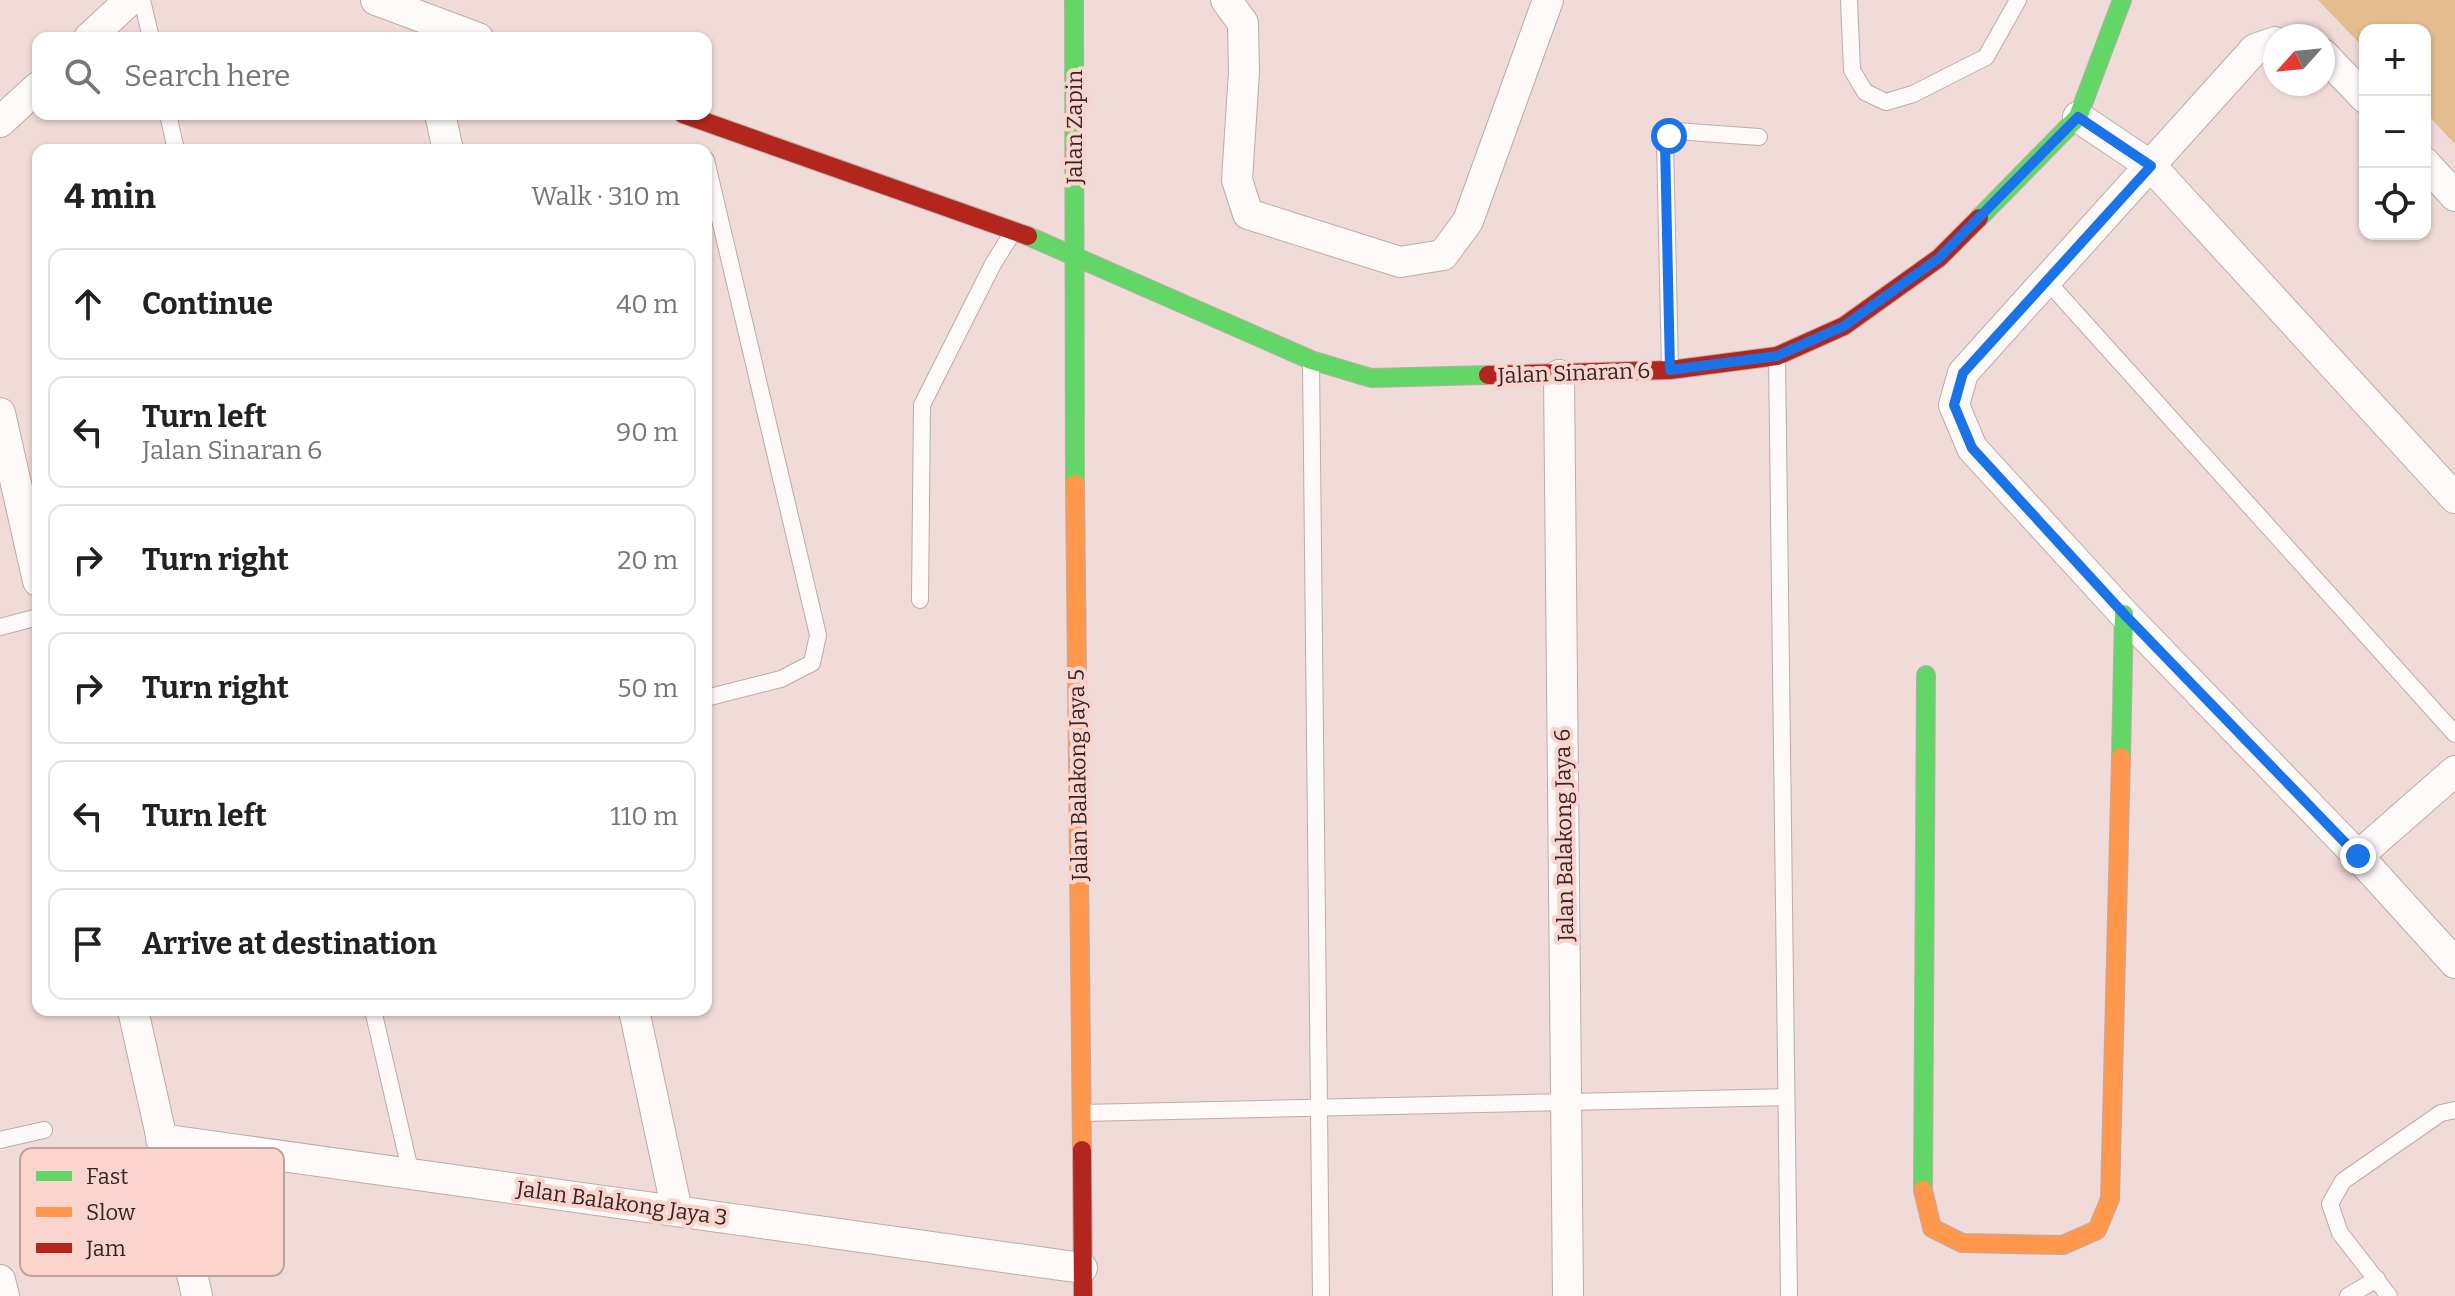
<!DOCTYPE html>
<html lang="en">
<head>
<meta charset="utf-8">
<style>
  body { margin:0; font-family:Bitter,serif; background:#f2f2f2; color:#222 }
  .controls { position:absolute; right:24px; top:24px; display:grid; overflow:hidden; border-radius:16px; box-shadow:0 2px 6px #0004 }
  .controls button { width:72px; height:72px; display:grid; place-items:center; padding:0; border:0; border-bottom:2px solid #e0e0e0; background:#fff; color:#222; font:40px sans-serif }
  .compass { position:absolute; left:2263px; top:24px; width:72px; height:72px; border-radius:50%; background:#fff; box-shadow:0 2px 6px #0004; rotate:243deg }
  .stop { position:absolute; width:24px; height:24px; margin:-18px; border:6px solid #1a73e8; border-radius:50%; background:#fff }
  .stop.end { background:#1a73e8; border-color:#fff; box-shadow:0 2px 8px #0008 }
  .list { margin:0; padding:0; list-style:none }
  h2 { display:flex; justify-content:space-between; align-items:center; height:104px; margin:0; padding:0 32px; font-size:34px }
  h2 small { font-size:26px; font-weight:400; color:#767676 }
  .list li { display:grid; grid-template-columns:52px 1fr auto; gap:24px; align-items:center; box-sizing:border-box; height:112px; margin:0 16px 16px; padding:0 16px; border:2px solid #e0e0e0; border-radius:16px }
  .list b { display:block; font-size:30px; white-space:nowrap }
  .list p { margin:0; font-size:26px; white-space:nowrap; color:#767676 }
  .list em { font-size:26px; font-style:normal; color:#767676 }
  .icon { flex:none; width:44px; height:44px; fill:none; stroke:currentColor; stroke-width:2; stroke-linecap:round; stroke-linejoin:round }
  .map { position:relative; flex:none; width:2455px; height:1296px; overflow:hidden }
  .search { position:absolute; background:#fff; box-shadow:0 2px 6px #0004; left:32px; top:32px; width:680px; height:88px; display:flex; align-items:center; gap:20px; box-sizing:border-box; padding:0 28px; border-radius:16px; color:#767676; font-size:30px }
  .panel { position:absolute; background:#fff; box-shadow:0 2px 6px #0004; left:32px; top:144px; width:680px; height:872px; border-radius:16px }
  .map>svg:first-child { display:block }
  .forest { fill:#e4bd8f }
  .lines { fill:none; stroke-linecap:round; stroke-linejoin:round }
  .lane-casing { stroke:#bcaca9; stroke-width:18 }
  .street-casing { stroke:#bcaca9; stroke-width:32 }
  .fast-casing { stroke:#bcaca9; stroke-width:20 }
  .slow-casing { stroke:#bcaca9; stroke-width:20 }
  .jam-casing { stroke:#bcaca9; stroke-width:20 }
  .lane { stroke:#fdfaf9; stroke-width:16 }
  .street { stroke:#fdfaf9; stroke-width:30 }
  .fast { stroke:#63d668; stroke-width:18 }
  .slow { stroke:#ff974d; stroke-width:18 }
  .jam { stroke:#b3261e; stroke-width:18 }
  .route { stroke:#1a73e8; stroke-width:10 }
  .labels { text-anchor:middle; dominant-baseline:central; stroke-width:8; stroke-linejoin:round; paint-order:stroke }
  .street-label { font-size:22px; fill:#342623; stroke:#fbd4cd }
  .key { fill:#fbd4cd; stroke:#bfa09a; stroke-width:2 }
  .key-label { font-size:22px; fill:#342623 }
</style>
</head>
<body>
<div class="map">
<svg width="2455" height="1296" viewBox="0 0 2455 1296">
  <rect width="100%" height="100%" fill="#f0dbd8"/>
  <path class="forest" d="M2318 0H2455V144L2425 112V30H2365V49Z"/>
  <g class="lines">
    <g class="lane-casing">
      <g id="lane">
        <path d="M142 0 151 38"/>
        <path d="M1849 0 1852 70 1865 92 1886 102 1913 94 1986 57 2018 0"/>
        <path d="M168 114 176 150"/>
        <path d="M706 160 818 635 812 663 781 679 706 698"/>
        <path d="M2047 281 2455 734"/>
        <path d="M1777 357 1789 1296"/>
        <path d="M1311 362 1321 1296"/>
        <path d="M1670 369 1665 142 1676 131 1759 137"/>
        <path d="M920 600 922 405 993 264 1013 232"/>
        <path d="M0 627 38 617"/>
        <path d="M373 1010 411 1174"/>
        <path d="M1082 1113 1786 1097"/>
        <path d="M0 1140 44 1130"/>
        <path d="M2348 1296 2377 1279"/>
        <path d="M2389 1296 2340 1233 2330 1204 2343 1181 2441 1113 2455 1110"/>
      </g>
    </g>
    <g class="street-casing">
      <g id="street">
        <path d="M376 0 478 38"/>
        <path d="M1226 0 1243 23 1244 72 1237 180 1248 214 1400 262 1443 255 1468 221 1548 0"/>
        <path d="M89 38 130 0"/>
        <path d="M2275 42 2255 49 1963 373 1954 405 1972 448 2124 614 2358 856 2455 963"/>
        <path d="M2323 54 2365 98"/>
        <path d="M440 114 448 150"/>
        <path d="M2078 117 2151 166 2455 498"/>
        <path d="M0 122 38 87"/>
        <path d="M2425 163 2455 196"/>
        <path d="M1559 375 1568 1296"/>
        <path d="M0 413 38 581"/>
        <path d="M2358 856 2455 771"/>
        <path d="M133 1010 197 1296"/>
        <path d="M634 1010 677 1211"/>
        <path d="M161 1139 1082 1268"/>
        <path d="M0 1280 4 1296"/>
      </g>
    </g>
    <g class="fast-casing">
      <g id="fast">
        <path d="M1074 0 1075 484"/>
        <path d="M1979 218 2078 117 2122 0"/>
        <path d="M1028 236 1311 360 1371 378 1488 375"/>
        <path d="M2121 757 2124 614"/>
        <path d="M1923 1190 1926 675"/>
      </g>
    </g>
    <g class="slow-casing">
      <g id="slow">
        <path d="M1075 484 1082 1150"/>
        <path d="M1923 1190 1932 1228 1962 1243 2063 1245 2097 1230 2110 1199 2121 757"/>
      </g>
    </g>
    <g class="jam-casing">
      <g id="jam">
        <path d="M683 114 1028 236"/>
        <path d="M1488 375 1670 370 1777 356 1844 326 1939 258 1979 218"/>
        <path d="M1082 1150 1083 1296"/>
      </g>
    </g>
    <use href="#lane" class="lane"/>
    <use href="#street" class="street"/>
    <use href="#fast" class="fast"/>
    <use href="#slow" class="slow"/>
    <use href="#jam" class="jam"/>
  </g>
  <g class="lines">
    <path class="route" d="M1669 136 1665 142 1670 370 1777 356 1844 326 1939 258 2078 117 2151 166 1963 373 1954 405 1972 448 2124 614 2358 856"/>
  </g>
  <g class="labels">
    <g class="street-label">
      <text transform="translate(1074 127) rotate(-90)">Jalan Zapin</text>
      <text transform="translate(1574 373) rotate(-2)">Jalan Sinaran 6</text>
      <text transform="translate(1078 775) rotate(-91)">Jalan Balakong Jaya 5</text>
      <text transform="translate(1564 835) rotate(-91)">Jalan Balakong Jaya 6</text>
      <text transform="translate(622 1203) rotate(8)">Jalan Balakong Jaya 3</text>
    </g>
  </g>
  <rect x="20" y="1148" width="264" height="128" rx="12" class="key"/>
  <rect x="36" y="1171" width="36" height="10" fill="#63d668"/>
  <rect x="36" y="1207" width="36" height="10" fill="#ff974d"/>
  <rect x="36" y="1243" width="36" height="10" fill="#b3261e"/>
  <g class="key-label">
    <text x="86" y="1184">Fast</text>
    <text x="86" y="1220">Slow</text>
    <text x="86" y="1256">Jam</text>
  </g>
</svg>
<div class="controls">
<button>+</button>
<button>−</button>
<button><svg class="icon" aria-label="locate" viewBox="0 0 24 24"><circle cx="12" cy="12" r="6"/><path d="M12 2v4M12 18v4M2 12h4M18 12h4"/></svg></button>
</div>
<svg class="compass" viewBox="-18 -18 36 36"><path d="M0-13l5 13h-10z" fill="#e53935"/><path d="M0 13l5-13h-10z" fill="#767676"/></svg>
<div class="stop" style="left:1669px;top:136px"></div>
<div class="stop end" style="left:2358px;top:856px"></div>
<div class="search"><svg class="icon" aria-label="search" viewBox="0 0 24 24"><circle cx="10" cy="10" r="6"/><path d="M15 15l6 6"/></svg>Search here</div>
<section class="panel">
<h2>4 min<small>Walk · 310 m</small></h2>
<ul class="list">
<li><svg class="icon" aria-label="ahead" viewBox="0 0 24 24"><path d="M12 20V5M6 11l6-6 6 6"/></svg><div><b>Continue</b></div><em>40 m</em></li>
<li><svg class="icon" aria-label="left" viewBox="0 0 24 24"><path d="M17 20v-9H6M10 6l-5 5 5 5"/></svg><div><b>Turn left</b><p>Jalan Sinaran 6</p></div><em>90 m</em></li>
<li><svg class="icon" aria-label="right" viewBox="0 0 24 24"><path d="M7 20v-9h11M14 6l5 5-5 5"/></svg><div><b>Turn right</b></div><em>20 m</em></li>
<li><svg class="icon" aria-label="right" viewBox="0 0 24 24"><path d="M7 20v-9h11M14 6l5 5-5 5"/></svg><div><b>Turn right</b></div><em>50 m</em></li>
<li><svg class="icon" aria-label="left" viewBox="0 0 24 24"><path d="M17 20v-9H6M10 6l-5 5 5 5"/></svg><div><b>Turn left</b></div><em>110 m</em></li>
<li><svg class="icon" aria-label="arrive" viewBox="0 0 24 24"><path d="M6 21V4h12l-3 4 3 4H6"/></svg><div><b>Arrive at destination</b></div></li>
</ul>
</section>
</div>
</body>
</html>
